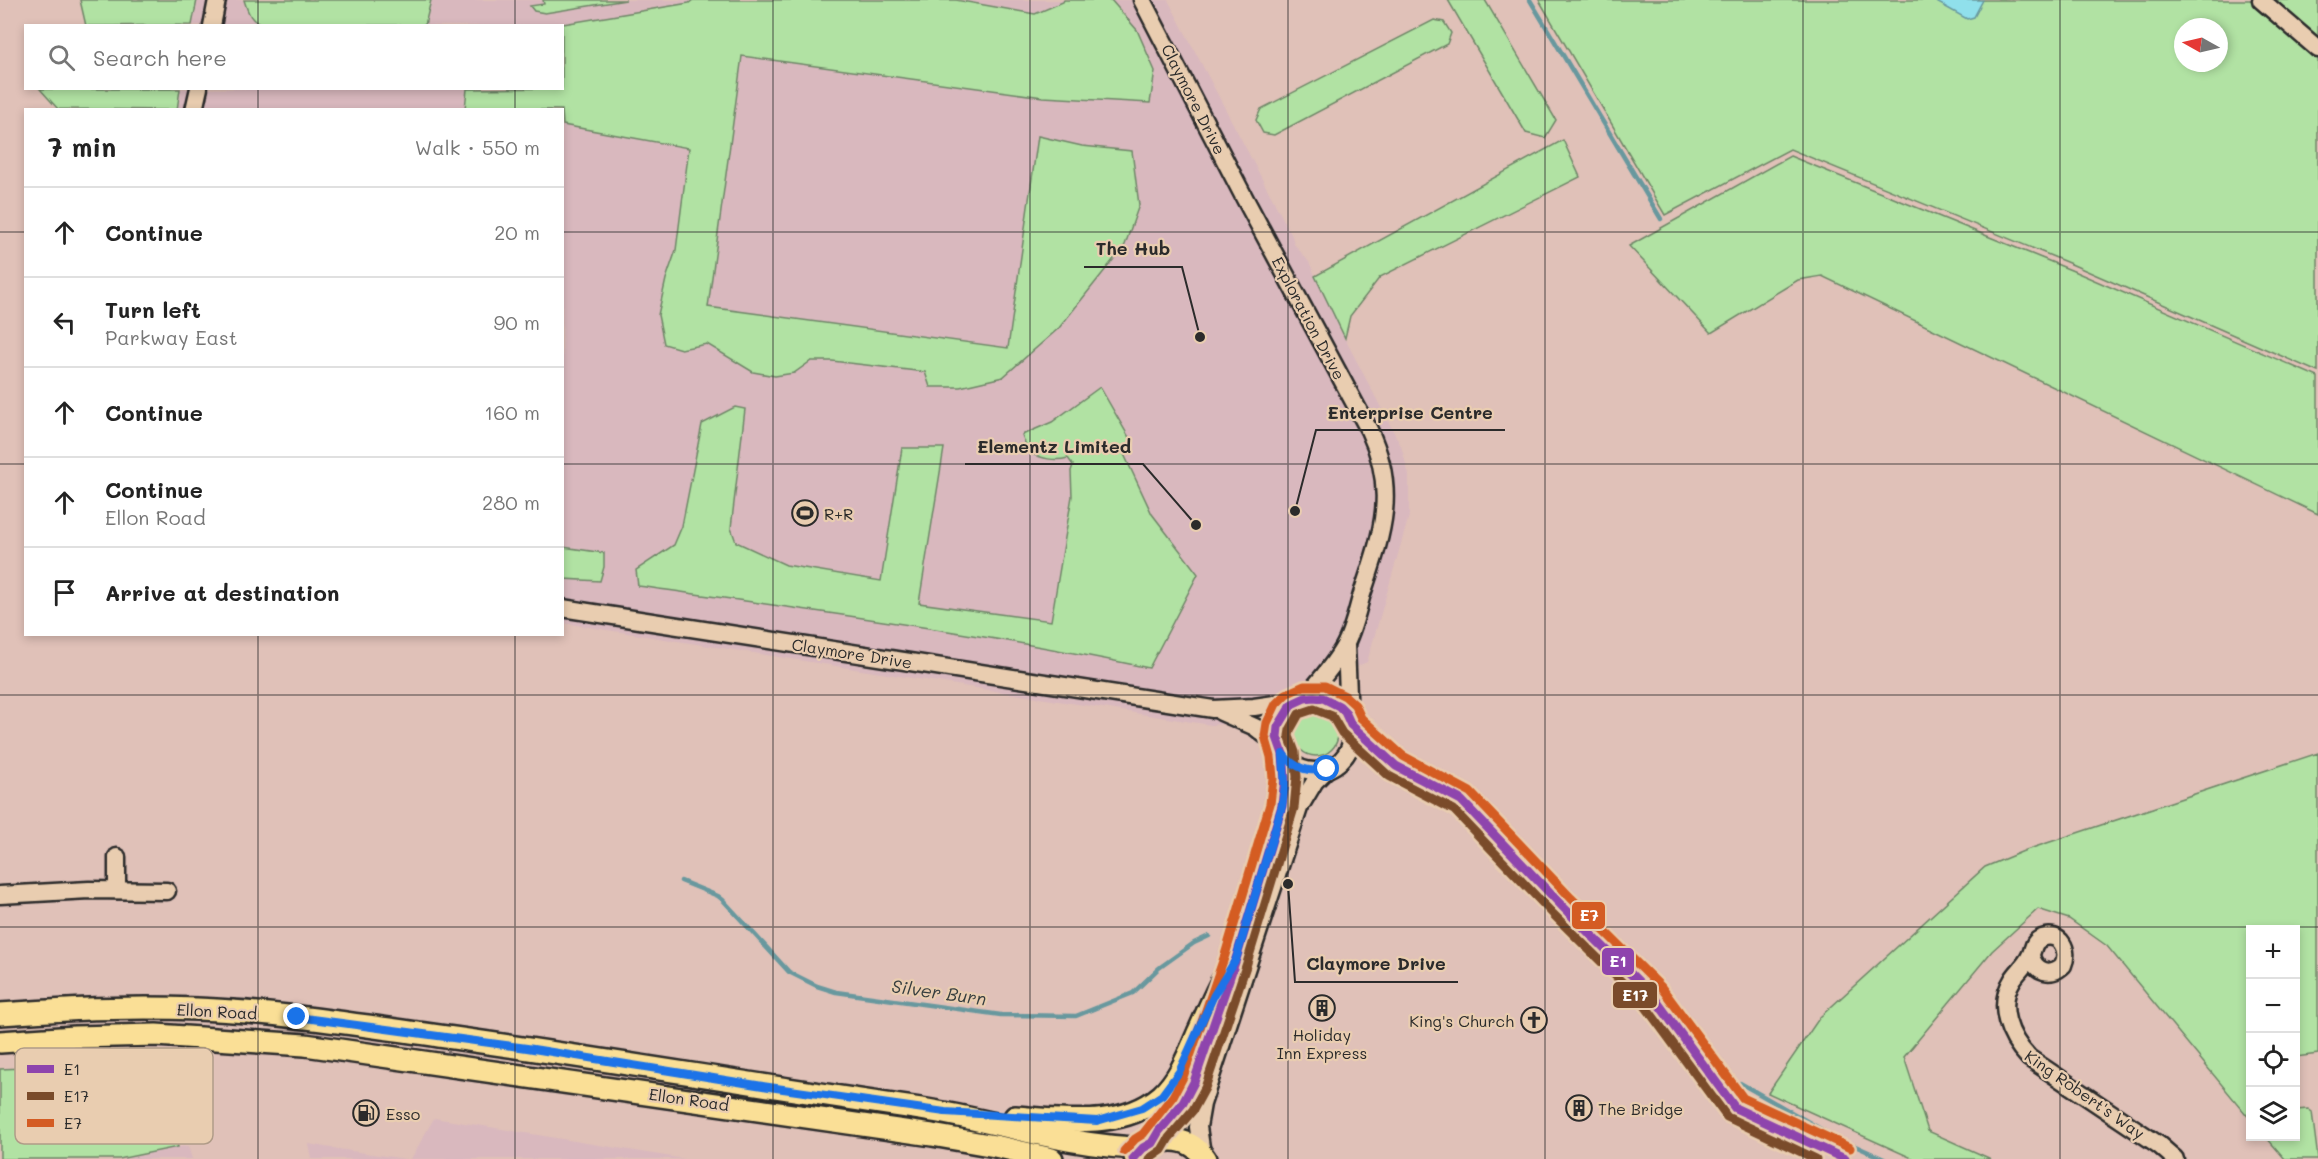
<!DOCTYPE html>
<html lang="en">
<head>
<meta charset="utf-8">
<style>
  body { margin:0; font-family:Mali,sans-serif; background:#f2f2f2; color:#222 }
  .controls { position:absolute; right:18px; bottom:18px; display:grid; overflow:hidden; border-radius:0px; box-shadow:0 3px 9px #0003 }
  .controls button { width:54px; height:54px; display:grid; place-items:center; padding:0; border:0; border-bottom:2px solid #e0e0e0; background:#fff; color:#222; font:30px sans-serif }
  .compass { position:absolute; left:2174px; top:18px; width:54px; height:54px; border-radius:50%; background:#fff; box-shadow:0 3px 9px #0003; rotate:278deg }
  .stop { position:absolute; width:18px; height:18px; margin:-14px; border:4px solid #1a73e8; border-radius:50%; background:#fff }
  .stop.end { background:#1a73e8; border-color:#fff; box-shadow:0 2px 6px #0008 }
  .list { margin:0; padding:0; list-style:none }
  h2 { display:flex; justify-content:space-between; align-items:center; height:78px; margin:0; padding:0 24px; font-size:26px }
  h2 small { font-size:20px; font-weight:400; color:#767676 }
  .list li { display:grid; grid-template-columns:39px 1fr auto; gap:18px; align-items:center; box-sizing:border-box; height:90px; padding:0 24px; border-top:2px solid #e0e0e0 }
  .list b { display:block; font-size:22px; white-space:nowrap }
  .list p { margin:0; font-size:20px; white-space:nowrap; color:#767676 }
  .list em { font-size:20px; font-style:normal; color:#767676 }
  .icon { flex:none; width:33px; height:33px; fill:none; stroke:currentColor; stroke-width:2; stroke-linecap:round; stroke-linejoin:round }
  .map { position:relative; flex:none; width:2318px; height:1159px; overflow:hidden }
  .search { position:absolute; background:#fff; box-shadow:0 3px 9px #0003; left:24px; top:24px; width:540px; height:66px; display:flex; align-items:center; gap:15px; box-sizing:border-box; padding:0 21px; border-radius:0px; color:#767676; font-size:22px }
  .panel { position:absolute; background:#fff; box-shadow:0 3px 9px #0003; left:24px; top:108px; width:540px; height:528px; border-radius:0px }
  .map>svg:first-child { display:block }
  .built { fill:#d9b8be }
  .green { fill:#b1e2a3; stroke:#6e8667; stroke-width:1.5; fill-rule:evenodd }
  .water { fill:#90e0eb; stroke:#68989e; stroke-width:1.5 }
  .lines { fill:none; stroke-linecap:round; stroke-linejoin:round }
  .stream { stroke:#68989e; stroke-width:4.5 }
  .minor-casing { stroke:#2b2b2b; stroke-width:21 }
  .major-casing { stroke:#2b2b2b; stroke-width:26 }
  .minor { stroke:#e9cdb0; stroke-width:16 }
  .major { stroke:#fadf96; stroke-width:21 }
  .bus-1-casing { stroke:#e9cdb0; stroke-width:14 }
  .bus-2-casing { stroke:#e9cdb0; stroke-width:14 }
  .bus-3-casing { stroke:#e9cdb0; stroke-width:14 }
  .bus-1 { stroke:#8e44ad; stroke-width:9 }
  .bus-2 { stroke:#7a4b2a; stroke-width:9 }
  .bus-3 { stroke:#d45c23; stroke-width:9 }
  .route { stroke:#1a73e8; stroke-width:8 }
  .grid { fill:none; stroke:#2b2b2b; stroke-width:1.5; stroke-opacity:0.55 }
  .labels { text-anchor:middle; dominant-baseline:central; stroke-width:4.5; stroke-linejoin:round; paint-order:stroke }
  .street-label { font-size:16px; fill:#2b2b2b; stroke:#e9cdb0 }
  .poi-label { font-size:16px; fill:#2b2b2b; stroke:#e9cdb0; text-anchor:start }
  .water-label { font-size:18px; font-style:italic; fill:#353d3e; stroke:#e9cdb0 }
  .key { fill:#e9cdb0; stroke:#b09c88; stroke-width:1.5 }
  .key-label { font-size:16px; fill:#2b2b2b }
  .leader { fill:none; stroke:#2b2b2b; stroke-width:2 }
  .callout-dot { fill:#2b2b2b; stroke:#e9cdb0; stroke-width:2 }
  .callout-label { font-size:18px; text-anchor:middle; font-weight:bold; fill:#2b2b2b; stroke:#e9cdb0; stroke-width:4.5; stroke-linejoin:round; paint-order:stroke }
  .line-badge { stroke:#e9cdb0; stroke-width:2 }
  .badge-label { font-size:16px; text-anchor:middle; font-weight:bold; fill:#fff }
</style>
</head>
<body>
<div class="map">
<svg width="2318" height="1159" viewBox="0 0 2318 1159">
  <rect width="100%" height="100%" fill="#e0c1b8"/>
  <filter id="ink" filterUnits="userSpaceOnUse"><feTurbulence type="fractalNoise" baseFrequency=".0167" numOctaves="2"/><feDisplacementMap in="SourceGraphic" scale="12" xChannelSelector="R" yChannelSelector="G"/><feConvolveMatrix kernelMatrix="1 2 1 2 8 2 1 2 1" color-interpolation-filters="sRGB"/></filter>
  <g filter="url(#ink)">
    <g class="built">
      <path d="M197 0H1168L1292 236 1294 244 1309 262 1342 333 1401 446 1409 475V516L1367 662 1225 724 1211 725 563 623 562 110H177L180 89 562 88V26L192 25Z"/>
      <path d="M434 1118 684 1159H411Z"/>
      <path d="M309 1144 325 1147 406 1159H311Z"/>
      <path d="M188 1146 192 1159H119L178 1147Z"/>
    </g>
    <g class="green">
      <path d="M80 0H197L192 25 86 26Z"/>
      <path d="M244 0H431L425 25 265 26C251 22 248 13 244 0Z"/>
      <path d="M543 0H626L545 13 534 11 530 6 544 4Z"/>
      <path d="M693 0H956L1035 14 1063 2 1064 0H1111L1137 30 1155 71 1150 103 1043 97 742 56 708 307 1008 348 1038 136 1082 146 1132 151 1139 205 1125 245 1059 328 1003 377 960 387H930L925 372 832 361H811L794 373 775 376 753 372 707 344 681 349 664 344 658 315 666 279 676 250 689 148 563 125 562 110 465 109 467 89 562 88V26L557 25 689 3Z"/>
      <path d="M1448 0H1485L1556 120 1545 138 1526 133Z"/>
      <path d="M1539 0H2318V372L2071 264 1790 149 1665 215ZM2183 27H2219V63H2183Z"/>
      <path d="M1434 20 1444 22 1451 33 1447 44 1274 135 1263 133 1256 120 1261 109Z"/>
      <path d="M40 89H180L177 110 58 109Z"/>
      <path d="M1563 140 1580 177 1380 277 1350 316 1345 338 1315 276Z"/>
      <path d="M1790 156 2071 270 2318 377V514L1822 276 1798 280 1711 333 1629 246Z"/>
      <path d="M1100 387 1131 441 1122 450 1152 514 1198 574 1149 668C980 632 808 610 638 586L636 570 674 545 682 526 702 424 735 407 745 409 731 528 736 542 786 565 881 581 902 448H944L919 603 1051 621 1072 496 1071 471 1073 465 1068 458C1054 462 1042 458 1029 453L1022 435 1052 422Z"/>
      <path d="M563 547 604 553V567L600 581 563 579Z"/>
      <circle cx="1316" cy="734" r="22"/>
      <path d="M2318 753V1054L2296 1057V930H2250V1119L2107 946 2069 919 2038 909 1992 951 1904 1057 1928 1131 1991 1159H1914L1768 1093 1820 1017 1985 867 2026 850Z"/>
      <path d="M154 1063 178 1147 119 1159H0V1069Z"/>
      <path d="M2308 1109 2312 1112 2318 1159H2285L2266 1137 2296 1136V1110Z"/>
    </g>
    <path class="water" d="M1933 0H1983L1974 17 1967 19Z"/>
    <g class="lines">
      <g class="stream">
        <path d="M1530 0 1661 219"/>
        <path d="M681 881 718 896 723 900 789 972 817 986 836 992 1001 1015 1076 1016 1133 993 1159 968 1194 943 1209 936"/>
        <path d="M1740 1083 1833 1136 1884 1159"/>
      </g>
      <g class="minor-casing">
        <g id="minor">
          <path d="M1142 0 1245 199 1369 430C1398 491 1382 534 1362 594 1357 611 1353 631 1344 647 1334 665 1319 682 1305 698"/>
          <path d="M2261 0 2318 49"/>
          <path d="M212 26 217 0"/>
          <path d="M194 110 199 88"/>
          <path d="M562 608 1213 709 1254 707 1301 700"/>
          <path d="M1346 645 1349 719"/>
          <circle cx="1315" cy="734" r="37"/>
          <path d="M1221 712 1255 727 1279 746"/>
          <path d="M117 890V857"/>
          <path d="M0 895 89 890 167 891"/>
          <path d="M2031 956C2035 972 2051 977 2063 965 2070 950 2060 931 2042 938 2032 942 2034 949 2030 956 2026 965 2018 971 2013 979 1996 1006 2009 1037 2029 1058L2159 1145 2175 1159"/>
          <path d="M1232 971 1282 806 1285 786 1283 754"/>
          <path d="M1152 1143 1189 1092 1198 1071 1223 998"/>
          <path d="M1202 1154 1198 1127 1202 1104 1299 808 1315 781 1327 769"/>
        </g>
      </g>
      <g class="major-casing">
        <g id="major">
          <path d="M0 1014C66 1009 131 1006 197 1009 278 1012 359 1025 439 1036 600 1058 760 1086 921 1109 995 1120 1067 1147 1143 1148"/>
          <path d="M0 1042 75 1037 156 1035 305 1045 932 1135 995 1146 1052 1159"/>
          <path d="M1015 1117C1063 1120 1121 1130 1161 1096 1179 1080 1189 1054 1198 1033 1210 1007 1219 982 1236 959"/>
          <path d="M1135 1157C1154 1136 1188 1132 1205 1159"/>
        </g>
      </g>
      <use href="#minor" class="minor"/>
      <use href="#major" class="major"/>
      <g class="bus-1-casing">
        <path id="bus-1" d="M1133 1159 1143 1148 1152 1143 1159 1131 1183 1103 1194 1082 1236 959 1282 806 1285 778 1283 754 1277 737 1278 727 1292 704 1305 698 1314 697 1323 698 1339 706 1345 712 1351 725 1396 766 1461 800 1562 906 1652 995 1735 1108 1845 1159"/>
      </g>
      <g class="bus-2-casing">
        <path id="bus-2" d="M1149 1159 1162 1150 1169 1138 1193 1110 1205 1088 1247 963 1294 808 1297 777 1295 752 1289 736 1290 730 1299 714 1314 709 1332 716 1342 733 1389 776 1454 810 1553 914 1643 1003 1727 1117 1816 1159"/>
      </g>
      <g class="bus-3-casing">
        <path id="bus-3" d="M1124 1151 1135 1139 1143 1134 1173 1096 1183 1077 1225 955 1270 804 1273 778 1271 757 1265 736 1267 723 1276 704 1286 694 1304 686H1325L1345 696 1355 705 1361 718 1403 756 1470 792 1571 898 1661 987 1743 1098 1850 1148"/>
      </g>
      <use href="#bus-1" class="bus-1"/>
      <use href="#bus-2" class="bus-2"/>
      <use href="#bus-3" class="bus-3"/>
    </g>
  </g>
  <g class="lines" filter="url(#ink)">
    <path class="route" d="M297 1017 527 1048 769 1087 945 1112 1097 1121 1142 1108 1162 1095 1179 1072 1214 995 1236 959 1282 806 1285 786 1283 754C1296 769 1309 773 1327 769"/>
  </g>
  <path class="grid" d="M258 0V26M515 0V26M773 0V1159M1030 0V1159M1288 0V1159M1545 0V1159M1803 0V1159M2060 0V1159M258 88V110M515 88V110M0 232H26M562 232H2318M0 464H26M562 464H2318M258 634V1159M515 634V1159M0 695H2318M0 927H2318"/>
  <defs>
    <g id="stadium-ring" transform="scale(1.35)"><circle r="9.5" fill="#e9cdb0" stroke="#2b2b2b" stroke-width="1.5"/><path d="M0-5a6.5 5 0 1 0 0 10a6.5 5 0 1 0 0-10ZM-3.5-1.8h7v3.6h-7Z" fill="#2b2b2b"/></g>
    <g id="building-ring" transform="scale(1.35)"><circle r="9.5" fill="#e9cdb0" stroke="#2b2b2b" stroke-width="1.5"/><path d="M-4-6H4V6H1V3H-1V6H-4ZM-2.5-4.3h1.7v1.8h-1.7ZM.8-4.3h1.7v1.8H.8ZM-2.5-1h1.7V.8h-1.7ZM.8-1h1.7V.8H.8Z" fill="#2b2b2b"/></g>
    <g id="church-ring" transform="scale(1.35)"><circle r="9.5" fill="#e9cdb0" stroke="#2b2b2b" stroke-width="1.5"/><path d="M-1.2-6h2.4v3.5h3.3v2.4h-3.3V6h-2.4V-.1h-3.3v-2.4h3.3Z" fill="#2b2b2b"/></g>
    <g id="fuel-ring" transform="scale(1.35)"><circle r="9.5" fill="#e9cdb0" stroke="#2b2b2b" stroke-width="1.5"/><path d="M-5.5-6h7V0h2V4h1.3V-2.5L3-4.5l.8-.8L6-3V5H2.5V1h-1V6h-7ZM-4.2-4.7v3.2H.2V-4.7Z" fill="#2b2b2b"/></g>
  </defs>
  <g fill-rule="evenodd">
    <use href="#stadium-ring" x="805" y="513"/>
    <use href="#building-ring" x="1322" y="1008"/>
    <use href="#church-ring" x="1534" y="1020"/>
    <use href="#building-ring" x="1579" y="1108"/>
    <use href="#fuel-ring" x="366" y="1113"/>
  </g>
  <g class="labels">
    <g class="street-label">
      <text transform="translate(1194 99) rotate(63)">Claymore Drive</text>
      <text transform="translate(1309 318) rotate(62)">Exploration Drive</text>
      <text transform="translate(852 653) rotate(9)">Claymore Drive</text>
      <text transform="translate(217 1011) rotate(3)">Ellon Road</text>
      <text transform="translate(2085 1094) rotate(35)">King Robert's Way</text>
      <text transform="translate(689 1099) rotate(8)">Ellon Road</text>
    </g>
    <g class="poi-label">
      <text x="824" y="513">R+R</text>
      <text x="1514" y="1020" text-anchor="end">King's Church</text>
      <text x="1322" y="1034" text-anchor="middle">Holiday<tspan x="1322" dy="18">Inn Express</tspan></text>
      <text x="1598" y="1108">The Bridge</text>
      <text x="386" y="1113">Esso</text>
    </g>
    <g class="water-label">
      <text transform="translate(939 992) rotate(8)">Silver Burn</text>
    </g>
  </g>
  <rect x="15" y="1048" width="198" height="96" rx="9" class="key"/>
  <rect x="27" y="1065" width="27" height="8" fill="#8e44ad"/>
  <rect x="27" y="1092" width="27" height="8" fill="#7a4b2a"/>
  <rect x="27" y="1119" width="27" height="8" fill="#d45c23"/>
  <g class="key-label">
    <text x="64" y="1075">E1</text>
    <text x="64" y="1102">E17</text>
    <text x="64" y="1129">E7</text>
  </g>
  <path class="leader" d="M1200 337L1182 267H1084M1295 511L1316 430H1505M1196 525L1143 464H965M1288 884L1295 982H1458"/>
  <g class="callout-dot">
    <circle cx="1200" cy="337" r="6"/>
    <circle cx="1295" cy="511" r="6"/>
    <circle cx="1196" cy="525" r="6"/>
    <circle cx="1288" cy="884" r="6"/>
  </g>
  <g class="callout-label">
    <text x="1133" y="255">The Hub</text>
    <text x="1410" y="419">Enterprise Centre</text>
    <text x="1054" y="453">Elementz Limited</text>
    <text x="1376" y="970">Claymore Drive</text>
  </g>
  <g class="line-badge">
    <rect x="1571" y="901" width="35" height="29" rx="6" fill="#d45c23"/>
    <rect x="1601" y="947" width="34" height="29" rx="6" fill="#8e44ad"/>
    <rect x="1612" y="981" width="46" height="28" rx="6" fill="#7a4b2a"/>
  </g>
  <g class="badge-label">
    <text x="1589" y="921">E7</text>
    <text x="1618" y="967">E1</text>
    <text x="1635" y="1001">E17</text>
  </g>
</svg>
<div class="controls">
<button>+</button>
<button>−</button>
<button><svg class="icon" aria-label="locate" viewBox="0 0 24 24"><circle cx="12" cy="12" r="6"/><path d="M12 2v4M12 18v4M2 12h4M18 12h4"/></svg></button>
<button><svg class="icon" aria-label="layers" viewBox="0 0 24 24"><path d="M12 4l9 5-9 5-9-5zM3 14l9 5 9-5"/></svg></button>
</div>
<svg class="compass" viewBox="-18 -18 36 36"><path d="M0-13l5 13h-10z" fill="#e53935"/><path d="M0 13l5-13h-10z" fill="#767676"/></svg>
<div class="stop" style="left:1327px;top:769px"></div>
<div class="stop end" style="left:297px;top:1017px"></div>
<div class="search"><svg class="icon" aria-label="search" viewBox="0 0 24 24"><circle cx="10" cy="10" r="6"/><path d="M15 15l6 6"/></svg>Search here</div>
<section class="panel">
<h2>7 min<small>Walk · 550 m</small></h2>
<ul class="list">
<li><svg class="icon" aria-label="ahead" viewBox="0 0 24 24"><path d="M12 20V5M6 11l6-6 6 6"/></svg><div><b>Continue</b></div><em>20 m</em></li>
<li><svg class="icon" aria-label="left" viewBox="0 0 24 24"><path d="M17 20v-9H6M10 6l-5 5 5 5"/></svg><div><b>Turn left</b><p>Parkway East</p></div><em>90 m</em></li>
<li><svg class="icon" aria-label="ahead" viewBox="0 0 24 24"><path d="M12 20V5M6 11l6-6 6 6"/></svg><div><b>Continue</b></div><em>160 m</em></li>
<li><svg class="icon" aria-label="ahead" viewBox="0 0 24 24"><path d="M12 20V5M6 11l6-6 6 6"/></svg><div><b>Continue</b><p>Ellon Road</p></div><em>280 m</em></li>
<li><svg class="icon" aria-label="arrive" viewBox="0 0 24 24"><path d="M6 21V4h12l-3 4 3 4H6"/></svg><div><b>Arrive at destination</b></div></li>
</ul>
</section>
</div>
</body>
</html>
